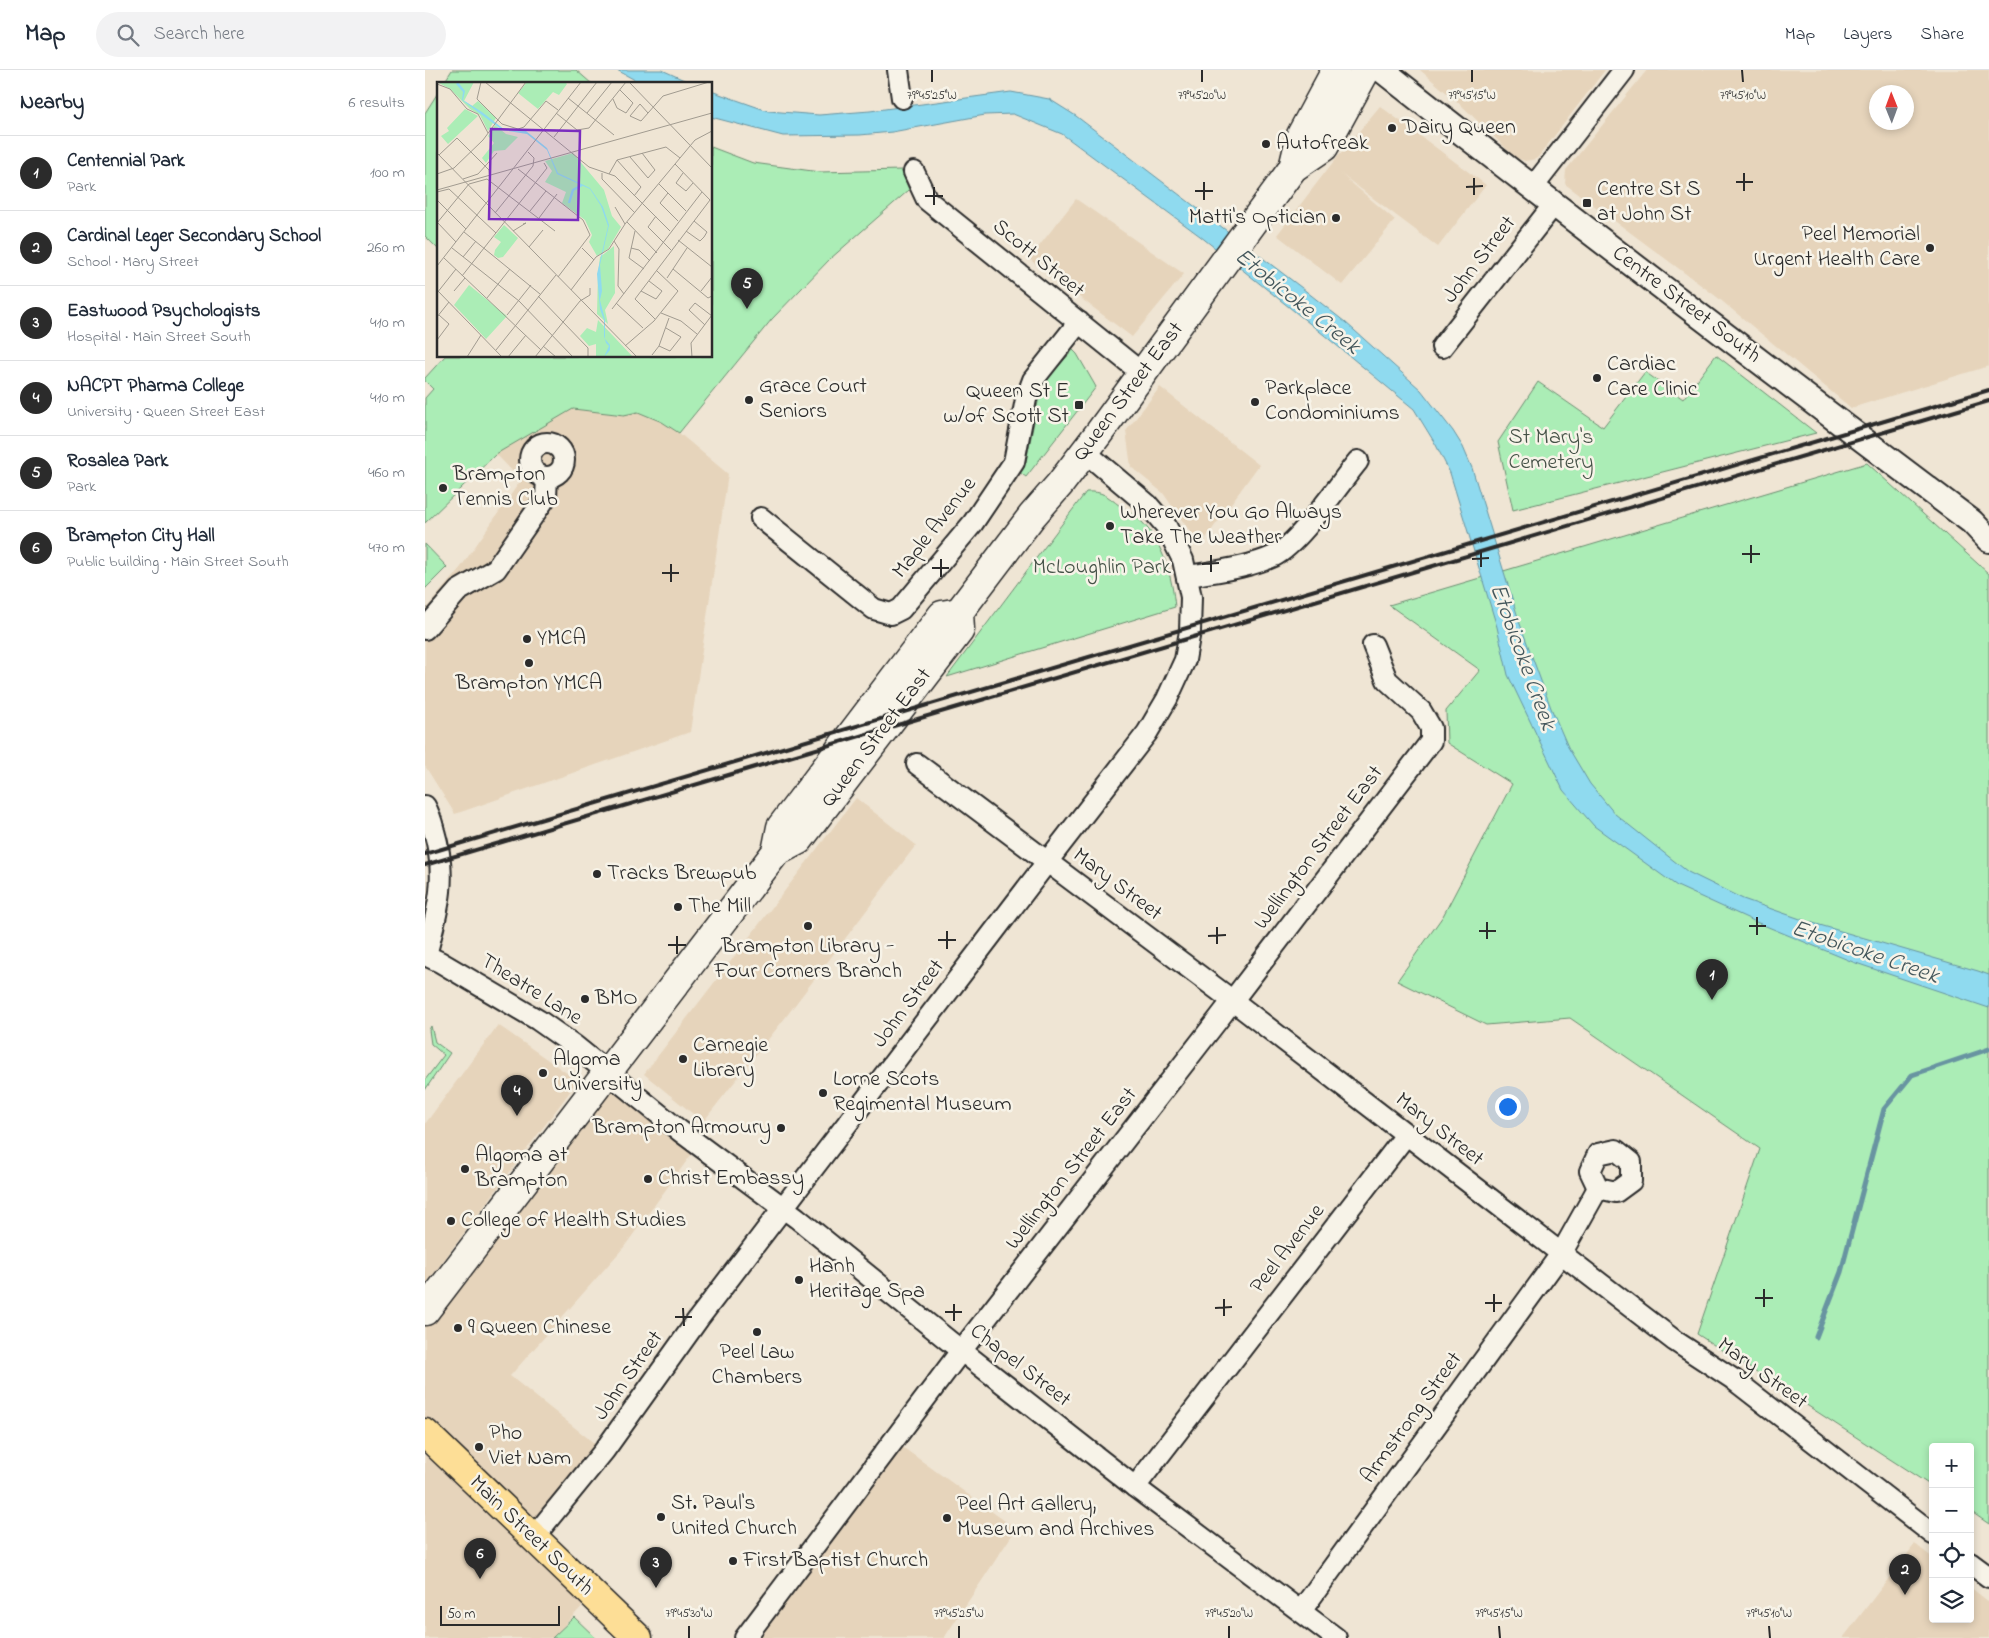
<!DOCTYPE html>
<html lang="en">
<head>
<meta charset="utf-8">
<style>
  body { margin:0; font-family:"Indie Flower",sans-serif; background:#f2f2f3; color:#1f2937 }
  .controls { position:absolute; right:15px; bottom:15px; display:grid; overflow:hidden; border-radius:5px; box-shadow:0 2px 8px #0003 }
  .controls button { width:45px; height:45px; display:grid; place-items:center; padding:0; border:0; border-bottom:1px solid #e0e1e3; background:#fff; color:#1f2937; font:25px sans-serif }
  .compass { position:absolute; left:1444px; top:15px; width:45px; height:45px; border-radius:50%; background:#fff; box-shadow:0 2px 8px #0003; rotate:359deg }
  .scale { position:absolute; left:15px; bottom:12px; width:120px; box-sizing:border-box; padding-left:5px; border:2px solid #2b2b2b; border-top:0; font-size:14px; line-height:18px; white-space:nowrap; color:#2b2b2b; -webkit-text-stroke:4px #f7f3e8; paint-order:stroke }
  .you { position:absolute; left:1082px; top:1036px; width:18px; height:18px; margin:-12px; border:4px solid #fff; border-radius:50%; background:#1a73e8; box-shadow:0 0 0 8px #1a73e833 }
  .badge { display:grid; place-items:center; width:32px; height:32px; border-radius:50%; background:#2b2b2b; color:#fff; font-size:16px; font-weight:700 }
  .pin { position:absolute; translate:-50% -41px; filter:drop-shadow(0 1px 2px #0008) }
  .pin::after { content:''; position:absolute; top:26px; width:18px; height:15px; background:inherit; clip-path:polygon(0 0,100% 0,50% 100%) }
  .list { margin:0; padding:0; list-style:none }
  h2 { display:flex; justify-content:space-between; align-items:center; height:65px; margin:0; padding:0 20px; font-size:21px }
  h2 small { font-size:16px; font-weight:400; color:#747a83 }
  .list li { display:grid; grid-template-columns:32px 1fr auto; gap:15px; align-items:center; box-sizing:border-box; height:75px; padding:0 20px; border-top:1px solid #e0e1e3 }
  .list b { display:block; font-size:19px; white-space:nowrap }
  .list p { margin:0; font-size:16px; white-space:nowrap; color:#747a83 }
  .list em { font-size:16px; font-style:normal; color:#747a83 }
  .icon { flex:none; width:28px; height:28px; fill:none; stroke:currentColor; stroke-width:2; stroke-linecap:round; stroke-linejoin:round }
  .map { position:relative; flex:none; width:1564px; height:1568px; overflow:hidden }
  header { display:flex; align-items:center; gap:30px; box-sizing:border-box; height:70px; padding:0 25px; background:#fff; border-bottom:1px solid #e0e1e3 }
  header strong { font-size:24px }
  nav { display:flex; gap:28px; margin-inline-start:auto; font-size:18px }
  .search { width:350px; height:45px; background:#f2f2f3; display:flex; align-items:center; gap:12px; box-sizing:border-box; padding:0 18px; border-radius:28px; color:#747a83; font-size:19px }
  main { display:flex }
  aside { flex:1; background:#fff }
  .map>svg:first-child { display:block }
  .built { fill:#e6d4bb; fill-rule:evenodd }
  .green { fill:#abedb6; stroke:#6b8c70 }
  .water { fill:#8fdaef; stroke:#6794a1 }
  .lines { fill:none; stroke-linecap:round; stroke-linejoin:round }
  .stream { stroke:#6794a1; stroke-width:5 }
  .minor-casing { stroke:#2b2b2b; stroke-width:24 }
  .tertiary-casing { stroke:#2b2b2b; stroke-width:28 }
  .secondary-casing { stroke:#2b2b2b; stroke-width:31 }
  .primary-casing { stroke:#2b2b2b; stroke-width:31 }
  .minor { stroke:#f7f3e8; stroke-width:20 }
  .tertiary { stroke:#f7f3e8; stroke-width:24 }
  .secondary { stroke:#f7f3e8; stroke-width:28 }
  .primary { stroke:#fdde96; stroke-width:28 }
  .rail { stroke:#2b2b2b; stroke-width:4 }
  .ticks { fill:none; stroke:#2b2b2b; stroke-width:2 }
  .poi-dot { fill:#2b2b2b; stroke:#f7f3e8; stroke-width:2 }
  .labels { text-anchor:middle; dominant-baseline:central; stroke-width:5; stroke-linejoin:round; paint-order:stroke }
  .poi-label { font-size:22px; fill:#2b2b2b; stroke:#f7f3e8; text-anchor:start }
  .street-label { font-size:22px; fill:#2b2b2b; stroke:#f7f3e8 }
  .park-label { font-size:22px; fill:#455247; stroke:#f7f3e8 }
  .water-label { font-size:24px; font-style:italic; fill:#44575c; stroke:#f7f3e8 }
  .inset-river { fill:none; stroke:#8fdaef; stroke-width:2.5 }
  .inset-road { fill:none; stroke:#a19b90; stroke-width:1 }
  .view { fill:#7b2cbf; fill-opacity:0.15; stroke:#7b2cbf; stroke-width:2.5 }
  .inset-edge { fill:none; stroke:#2b2b2b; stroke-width:2.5 }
  .ticks-label { font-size:12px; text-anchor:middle; fill:#2b2b2b; stroke:#f7f3e8; stroke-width:5; stroke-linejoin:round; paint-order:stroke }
</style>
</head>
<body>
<header>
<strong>Map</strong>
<div class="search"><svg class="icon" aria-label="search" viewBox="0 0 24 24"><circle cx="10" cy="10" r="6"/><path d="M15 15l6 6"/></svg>Search here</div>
<nav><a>Map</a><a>Layers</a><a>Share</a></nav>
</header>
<main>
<aside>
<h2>Nearby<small>6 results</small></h2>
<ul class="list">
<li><span class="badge">1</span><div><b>Centennial Park</b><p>Park</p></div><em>100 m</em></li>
<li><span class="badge">2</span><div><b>Cardinal Leger Secondary School</b><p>School · Mary Street</p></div><em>260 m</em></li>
<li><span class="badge">3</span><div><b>Eastwood Psychologists</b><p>Hospital · Main Street South</p></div><em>410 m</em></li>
<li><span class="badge">4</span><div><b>NACPT Pharma College</b><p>University · Queen Street East</p></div><em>410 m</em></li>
<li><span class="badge">5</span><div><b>Rosalea Park</b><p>Park</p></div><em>460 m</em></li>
<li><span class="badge">6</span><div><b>Brampton City Hall</b><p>Public building · Main Street South</p></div><em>470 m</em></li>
</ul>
</aside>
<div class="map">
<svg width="1564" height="1568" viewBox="0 0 1564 1568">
  <rect width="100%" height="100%" fill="#efe5d4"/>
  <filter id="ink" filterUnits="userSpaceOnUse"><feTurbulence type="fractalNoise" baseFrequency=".02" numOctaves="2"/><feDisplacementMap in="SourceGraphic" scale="10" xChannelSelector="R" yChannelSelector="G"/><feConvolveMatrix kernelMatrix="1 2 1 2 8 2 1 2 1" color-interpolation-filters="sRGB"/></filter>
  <g filter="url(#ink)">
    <g class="built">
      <path d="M995 0H1180L1114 86 1111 89 1100 91 1091 88 1036 35Z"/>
      <path d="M1222 0H1564V296L1426 338 1292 227 1140 114 1141 100ZM1452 22H1482V52H1452Z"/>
      <path d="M955 36 1061 115 1013 177 916 104 970 150 917 215 852 165 905 96Z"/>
      <path d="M651 129 759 204 707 267 604 189Z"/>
      <path d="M735 317 834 395 775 476 738 423 706 397 701 361Z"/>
      <path d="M148 339 199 345 213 342 237 352 254 363 303 404 265 662 30 744 0 696V540L36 497 96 410 71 384Z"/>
      <path d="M431 728 491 775 360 948 278 1052 219 1004Z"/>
      <path d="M73 955 153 1011 0 1215V1054Z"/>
      <path d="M182 1002 274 1074 199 1177 85 1306 179 1381 108 1468 168 1525 127 1568H0V1241Z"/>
      <path d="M469 1371 591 1459 519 1568H320Z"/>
      <path d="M1490 1474 1508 1488V1549H1545V1517L1564 1532V1568H1418Z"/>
    </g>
    <g class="green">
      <path d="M27 0H151L167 14H18Z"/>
      <path d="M14 21V180L0 166V43Z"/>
      <path d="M286 77 328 93 395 102 476 100 484 120 405 189 347 249 254 363 237 352 213 342 199 345 148 339 71 384 0 453V328L8 319 0 311V308L20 286H286Z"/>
      <path d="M648 280 652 284 671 317 601 407 594 402 601 392 615 322 622 309Z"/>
      <path d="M1291 285 1391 363 1088 440 1073 372 1113 312 1178 357 1220 302 1258 329Z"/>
      <path d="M1442 393 1564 504V1454L1545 1441V1377H1508V1417L1272 1264 1335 1079 1145 948 1061 955 972 911 1018 846 1087 714 1022 673 1021 641 1055 600 964 535Z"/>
      <path d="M661 422C678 421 682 426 695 436 702 441 711 446 717 452 739 475 747 507 750 537L522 607Z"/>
      <path d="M0 474 22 497 0 519Z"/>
      <path d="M6 956 10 972 25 983 0 1020V1010L19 985 6 974 4 960Z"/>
      <path d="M149 1547 171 1568H127Z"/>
    </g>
    <g class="water">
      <path d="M192 0H237L268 14H217Z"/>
      <path d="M286 21 343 41 394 45 445 41 586 22 624 29 651 46 877 218 920 252 996 320 1028 361 1038 377 1047 398 1095 554 1126 638 1143 677 1165 714 1190 744 1263 802 1318 829 1381 851 1553 901 1564 905V938L1428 892 1331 852 1252 816 1169 756 1138 720 1083 605 1072 557 1025 403 1011 375 989 339 899 265 775 166 637 64 588 44 560 45 467 62 435 65 358 66 286 47Z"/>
    </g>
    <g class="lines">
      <path class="stream" d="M1391 1267 1416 1202 1459 1039 1487 1005 1564 979"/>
      <g class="minor-casing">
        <g id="minor">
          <path d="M473 0 477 28"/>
          <path d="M489 102 502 130 718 304"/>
          <path d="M1108 117 1199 0"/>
          <path d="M1017 277 1130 133"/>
          <circle cx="122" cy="390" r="17"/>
          <path d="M336 448 449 539 466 544 476 539 548 453 589 392 601 329 608 310 654 252"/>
          <path d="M763 506C791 501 823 498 849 486 875 473 913 415 933 391"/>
          <path d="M0 559 33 521 71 499 121 427 122 407"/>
          <path d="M492 694 808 931 1250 1271 1308 1309 1508 1464"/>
          <path d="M0 736C4 743 7 753 9 761 23 808 13 840 1 885"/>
          <path d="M0 885 15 892 113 950 150 976 255 1061 372 1148 524 1271 710 1417 911 1568"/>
          <path d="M1191 1080 1206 1092V1111L1191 1122 1173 1118 1165 1101 1173 1084Z"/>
          <path d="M710 1417 981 1065"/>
          <path d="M108 1468 179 1381 274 1248 622 792 722 663 742 629 760 590 765 561 766 527 758 490 741 456 723 435 660 382"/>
          <path d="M1545 1493 1564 1507"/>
          <path d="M876 1541 1136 1184 1173 1118"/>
          <path d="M320 1568 536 1281 795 947 1006 671V658L996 641 962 610 948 575"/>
        </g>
      </g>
      <g class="tertiary-casing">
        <path id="tertiary" d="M957 0C1152 154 1349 303 1547 452L1564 470"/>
      </g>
      <g class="secondary-casing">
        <g id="secondary">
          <path d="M868 98 876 65 911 0"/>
          <path d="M351 782 374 770 535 560 534 542 607 446 635 414 674 363 868 98 899 77 941 0"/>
          <path d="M0 1241 351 782 356 757 517 545 534 542"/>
        </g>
      </g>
      <g class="primary-casing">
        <path id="primary" d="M0 1363 213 1568"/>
      </g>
      <use href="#minor" class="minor"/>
      <use href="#tertiary" class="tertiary"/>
      <use href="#secondary" class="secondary"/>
      <use href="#primary" class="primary"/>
      <g class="rail">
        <path d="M0 784 1564 320"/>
        <path d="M0 795 1564 331"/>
      </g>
    </g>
  </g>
  <path class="ticks" d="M507 0V12M777 0V12M1047 0V12M1317 0 1318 12M1319 103V121M1049 108V125M779 112V130M1311 112H1328M509 117V135M1041 117 1058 116M770 121H788M500 126H518M1326 475V493M1056 480V497M1317 484H1335M786 485V502M516 489V507M1047 489 1064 488M246 494V512M777 494 794 493M507 498H524M237 503H254M1332 847V865M1062 852V869M1324 856H1341M792 857V874M522 861V879M1054 861H1071M252 866V884M783 866 801 865M513 870H531M243 875H261M1339 1219V1237M1069 1224V1242M1330 1228H1348M799 1229V1246M1060 1233H1077M529 1234V1251M258 1238 259 1256M790 1238 807 1237M520 1242H537M250 1247H267M264 1556V1568M534 1556V1568M804 1556V1568M1074 1556 1075 1568M1344 1556 1345 1568"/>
  <g class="poi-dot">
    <circle cx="967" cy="58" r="5"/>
    <circle cx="841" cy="74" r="5"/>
    <rect x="1157" y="128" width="10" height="10" rx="2.5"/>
    <circle cx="911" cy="148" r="5"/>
    <circle cx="1505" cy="178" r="5"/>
    <circle cx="1172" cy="308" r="5"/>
    <circle cx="324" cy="330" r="5"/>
    <circle cx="830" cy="332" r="5"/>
    <rect x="649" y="330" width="10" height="10" rx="2.5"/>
    <circle cx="18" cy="418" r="5"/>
    <circle cx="685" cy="456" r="5"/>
    <circle cx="102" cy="569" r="5"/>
    <circle cx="104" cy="593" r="5"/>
    <circle cx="172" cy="804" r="5"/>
    <circle cx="253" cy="837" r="5"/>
    <circle cx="383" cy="856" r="5"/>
    <circle cx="160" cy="929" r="5"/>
    <circle cx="258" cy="989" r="5"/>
    <circle cx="118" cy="1003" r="5"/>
    <circle cx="398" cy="1023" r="5"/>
    <circle cx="356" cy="1058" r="5"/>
    <circle cx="40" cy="1099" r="5"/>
    <circle cx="223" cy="1109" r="5"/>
    <circle cx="26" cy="1151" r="5"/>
    <circle cx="374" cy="1210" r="5"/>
    <circle cx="33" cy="1258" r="5"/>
    <circle cx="332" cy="1262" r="5"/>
    <circle cx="54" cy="1377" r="5"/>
    <circle cx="236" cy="1447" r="5"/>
    <circle cx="522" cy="1448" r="5"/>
    <circle cx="308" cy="1491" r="5"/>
  </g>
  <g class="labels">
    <g class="poi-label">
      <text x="977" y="58">Dairy Queen</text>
      <text x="851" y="74">Autofreak</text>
      <text x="1172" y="120">Centre St S<tspan x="1172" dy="25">at John St</tspan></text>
      <text x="901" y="148" text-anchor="end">Matti's Optician</text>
      <text x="1495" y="165" text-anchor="end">Peel Memorial<tspan x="1495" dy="25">Urgent Health Care</tspan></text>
      <text x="1182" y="295">Cardiac<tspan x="1182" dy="25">Care Clinic</tspan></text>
      <text x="334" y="317">Grace Court<tspan x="334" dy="25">Seniors</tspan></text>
      <text x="840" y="319">Parkplace<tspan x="840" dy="25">Condominiums</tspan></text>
      <text x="644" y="322" text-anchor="end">Queen St E<tspan x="644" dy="25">w/of Scott St</tspan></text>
      <text x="28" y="405">Brampton<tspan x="28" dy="25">Tennis Club</tspan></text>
      <text x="695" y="443">Wherever You Go Always<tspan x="695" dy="25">Take The Weather</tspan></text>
      <text x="112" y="569">YMCA</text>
      <text x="104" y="614" text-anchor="middle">Brampton YMCA</text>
      <text x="182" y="804">Tracks Brewpub</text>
      <text x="263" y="837">The Mill</text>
      <text x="383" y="877" text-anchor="middle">Brampton Library -<tspan x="383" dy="25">Four Corners Branch</tspan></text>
      <text x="170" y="929">BMO</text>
      <text x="268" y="976">Carnegie<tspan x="268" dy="25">Library</tspan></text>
      <text x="128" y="990">Algoma<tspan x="128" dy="25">University</tspan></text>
      <text x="408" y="1010">Lorne Scots<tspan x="408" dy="25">Regimental Museum</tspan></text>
      <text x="346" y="1058" text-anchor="end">Brampton Armoury</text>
      <text x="50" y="1086">Algoma at<tspan x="50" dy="25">Brampton</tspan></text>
      <text x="233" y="1109">Christ Embassy</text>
      <text x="36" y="1151">College of Health Studies</text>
      <text x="384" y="1197">Hanh<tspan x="384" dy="25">Heritage Spa</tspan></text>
      <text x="43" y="1258">9 Queen Chinese</text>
      <text x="332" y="1283" text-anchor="middle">Peel Law<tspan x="332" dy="25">Chambers</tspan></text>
      <text x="64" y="1364">Pho<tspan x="64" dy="25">Viet Nam</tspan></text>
      <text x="246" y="1434">St. Paul's<tspan x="246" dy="25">United Church</tspan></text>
      <text x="532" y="1435">Peel Art Gallery,<tspan x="532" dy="25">Museum and Archives</tspan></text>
      <text x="318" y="1491">First Baptist Church</text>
    </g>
    <g class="street-label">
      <text transform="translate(613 189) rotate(39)">Scott Street</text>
      <text transform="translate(1055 190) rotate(-52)">John Street</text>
      <text transform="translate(1261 235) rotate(37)">Centre Street South</text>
      <text transform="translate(704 322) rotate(-53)">Queen Street East</text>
      <text transform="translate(510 458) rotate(-52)">Maple Avenue</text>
      <text transform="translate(452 668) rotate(-53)">Queen Street East</text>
      <text transform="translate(894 778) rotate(-53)">Wellington Street East</text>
      <text transform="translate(692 815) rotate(37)">Mary Street</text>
      <text transform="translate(106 920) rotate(32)">Theatre Lane</text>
      <text transform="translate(484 934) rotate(-53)">John Street</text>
      <text transform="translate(1014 1060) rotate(38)">Mary Street</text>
      <text transform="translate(647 1099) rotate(-52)">Wellington Street East</text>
      <text transform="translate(863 1179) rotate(-52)">Peel Avenue</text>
      <text transform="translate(595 1296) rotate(38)">Chapel Street</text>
      <text transform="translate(1337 1304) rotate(36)">Mary Street</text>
      <text transform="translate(204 1306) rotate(-55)">John Street</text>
      <text transform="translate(987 1348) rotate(-54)">Armstrong Street</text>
      <text transform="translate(106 1466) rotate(44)">Main Street South</text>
    </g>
    <g class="park-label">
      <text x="1126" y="368">St Mary's<tspan x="1126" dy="25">Cemetery</tspan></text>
      <text x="677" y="498">McLoughlin Park</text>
    </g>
    <g class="water-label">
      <text transform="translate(872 232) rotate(39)">Etobicoke Creek</text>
      <text transform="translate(1097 587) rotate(70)">Etobicoke Creek</text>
      <text transform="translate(1440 883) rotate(19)">Etobicoke Creek</text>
    </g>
  </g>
  <g transform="translate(12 12)">
    <rect width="275" height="275" fill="#efe5d4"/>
    <path d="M0 0H37L27 19 35 24 41 19 59 36 51 49 43 33 33 27 13 7ZM90 0H128L130 2 122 13 116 10 101 27 81 11ZM28 27 41 34 11 62 4 54 12 49 10 46ZM58 43 69 52 81 55 68 68 57 69 49 81 45 76 57 61 51 54ZM136 71 167 108 175 134 184 145 171 167 160 174 152 160 155 153 148 138 125 121 129 110 108 100 115 89 108 79ZM67 143 81 156 66 175 61 176 57 173 58 168 64 160 57 155ZM177 164 178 211 168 228 171 242 160 232 161 191 163 175ZM32 203 70 234 49 257 17 223ZM161 238 196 275H159V262L152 264 143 254 150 246 159 250Z" fill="#abedb6"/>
    <path d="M21 0 28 9 26 18 45 30 68 48 89 49 110 66 121 91 153 106 166 125 172 143 163 183 165 209 163 218 168 238V257L173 263V268L167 275 172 264 169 261 167 254V238L163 227 160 192 171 144 164 124 153 107 120 92 110 68 90 52 65 48 25 18 26 10 19 2Z" fill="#8fdaef"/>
    <path class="inset-river" d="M132 121 136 108 145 103"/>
    <path class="inset-road" d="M44 0 40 17 65 42 81 47M48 0 152 85 178 94 233 149M192 0 275 86M0 2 13 7 30 27 41 32 51 51M131 16 177 53M176 17 180 26 189 31 196 21 183 8M119 31 140 48 152 46 189 0M150 31 175 0M211 31 203 22 193 34 204 39 226 14 272 0M81 47 87 45 109 19 121 28M117 55 160 0M258 58 275 49M0 71 200 275M2 73 20 56 52 88 53 98M193 75 211 96 218 88 205 71M180 78 204 105 197 114M81 87 146 138 153 153 121 195M165 91V97L198 131M246 91 239 101 249 109 256 101M0 92 17 86 46 58 89 0M172 92 180 78 229 65 243 76M26 97 41 92 60 71M222 102 249 129M0 108 275 31M0 110 12 107 59 151M231 111 223 121 241 139M0 118 29 147M178 125 188 142M93 129 109 109M58 131 96 84 97 76 91 70M219 134 211 145 234 168M102 136 120 112M0 140 19 160M190 140 220 171M0 141 32 102 50 97 118 149M76 149 89 141 86 142M198 149 192 176 207 187M249 149 263 159 267 155 270 150 257 139M27 150 103 212M241 158 275 185M177 159 182 167 181 204 187 212M92 165 106 148M15 166 82 219 136 275M145 166 157 178M194 166 202 168 213 179M26 175 39 159M7 176 104 268M0 184 144 0M236 187 271 216 275 214M25 194 110 86 107 81M230 196 250 166M0 208 65 275M134 208 159 175 172 167 188 142 258 58M17 209 28 196M204 209 219 217 225 209 212 199M264 209 275 195M0 211 19 187M101 214 151 266V275M50 216 73 187M179 221 206 246M175 227 265 110M224 231 244 239 260 252M70 233 94 203M0 235 12 220M218 237 198 217 273 118 238 82M268 243 252 228 258 221 275 234M0 258 12 242 2 233M106 264 119 275M188 264 217 239 241 209 220 189M222 264 233 269 244 255 229 246M59 268 119 193M215 273 222 264 232 236M30 275 44 253M71 275 89 253M98 275 143 219 153 213V206M255 275 254 261 275 233"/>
    <path class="view" d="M54 47 143 49 141 138 52 137Z"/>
    <rect width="275" height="275" class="inset-edge"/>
  </g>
  <g class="ticks-label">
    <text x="507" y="29">79°45'25"W</text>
    <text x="777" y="29">79°45'20"W</text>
    <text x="1047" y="29">79°45'15"W</text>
    <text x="1318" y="29">79°45'10"W</text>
    <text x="264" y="1547">79°45'30"W</text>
    <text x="534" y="1547">79°45'25"W</text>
    <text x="804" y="1547">79°45'20"W</text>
    <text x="1074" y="1547">79°45'15"W</text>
    <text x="1344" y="1547">79°45'10"W</text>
  </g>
</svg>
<div class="controls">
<button>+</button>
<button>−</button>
<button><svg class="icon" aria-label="locate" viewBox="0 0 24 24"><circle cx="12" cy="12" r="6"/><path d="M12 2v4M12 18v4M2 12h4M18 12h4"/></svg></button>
<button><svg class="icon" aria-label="layers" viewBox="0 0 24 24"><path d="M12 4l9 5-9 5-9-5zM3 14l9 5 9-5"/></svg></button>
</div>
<svg class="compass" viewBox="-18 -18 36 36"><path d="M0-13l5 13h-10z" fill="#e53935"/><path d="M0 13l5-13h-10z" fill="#747a83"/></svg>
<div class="scale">50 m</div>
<div class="you"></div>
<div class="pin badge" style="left:1287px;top:930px">1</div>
<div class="pin badge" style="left:1480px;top:1525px">2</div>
<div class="pin badge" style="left:231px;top:1518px">3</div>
<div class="pin badge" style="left:92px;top:1046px">4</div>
<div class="pin badge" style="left:322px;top:239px">5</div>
<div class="pin badge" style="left:55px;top:1509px">6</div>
</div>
</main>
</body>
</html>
